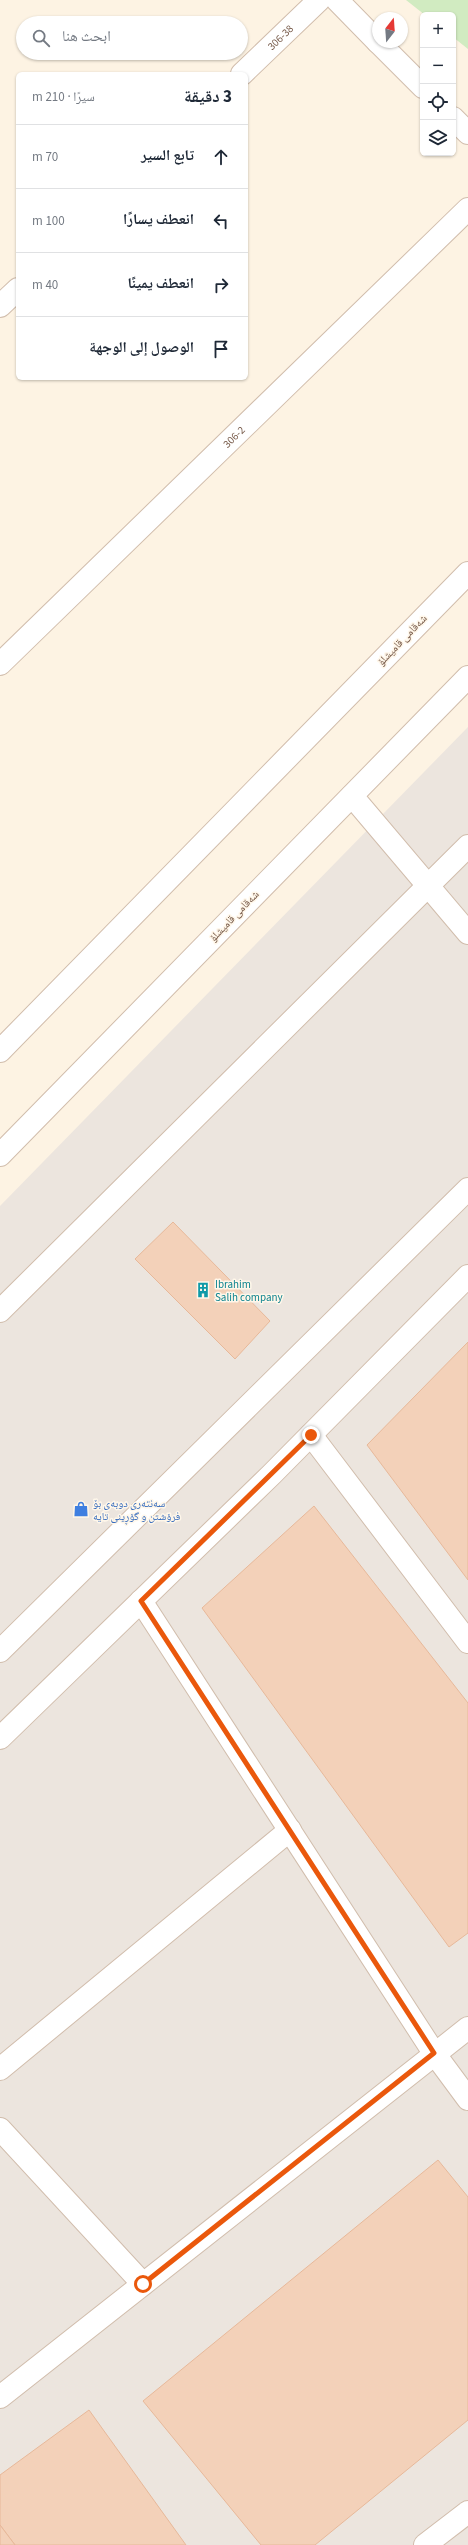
<!DOCTYPE html>
<html lang="ar">
<head>
<meta charset="utf-8">
<style>
  body { margin:0; font-family:"Source Sans 3","Noto Naskh Arabic",sans-serif; background:#f6f6f7; color:#1f2937; direction:rtl }
  .controls { position:absolute; right:12px; top:12px; display:grid; overflow:hidden; border-radius:6px; box-shadow:0 1px 3px #0004 }
  .controls button { width:36px; height:36px; display:grid; place-items:center; padding:0; border:0; border-bottom:1px solid #e0e1e3; background:#fff; color:#1f2937; font:20px sans-serif }
  .compass { position:absolute; left:372px; top:12px; width:36px; height:36px; border-radius:50%; background:#fff; box-shadow:0 1px 3px #0004; rotate:17deg }
  .stop { position:absolute; width:12px; height:12px; margin:-9px; border:3px solid #ea580c; border-radius:50%; background:#fff }
  .stop.end { background:#ea580c; border-color:#fff; box-shadow:0 1px 4px #0008 }
  .list { margin:0; padding:0; list-style:none }
  h2 { display:flex; justify-content:space-between; align-items:center; height:52px; margin:0; padding:0 16px; font-size:17px }
  h2 small { font-size:13px; font-weight:400; color:#747a83 }
  .list li { display:grid; grid-template-columns:26px 1fr auto; gap:12px; align-items:center; box-sizing:border-box; height:64px; padding:0 16px; border-top:1px solid #e0e1e3 }
  .list b { display:block; font-size:15px; white-space:nowrap }
  .list em { font-size:13px; font-style:normal; color:#747a83 }
  .icon { flex:none; width:22px; height:22px; fill:none; stroke:currentColor; stroke-width:2; stroke-linecap:round; stroke-linejoin:round }
  .map { position:relative; flex:none; width:468px; height:2545px; overflow:hidden; direction:ltr }
  .search { position:absolute; background:#fff; box-shadow:0 1px 3px #0004; left:16px; top:16px; width:232px; height:44px; display:flex; align-items:center; gap:10px; box-sizing:border-box; padding:0 14px; border-radius:22px; color:#747a83; font-size:15px }
  .panel { position:absolute; background:#fff; box-shadow:0 1px 3px #0004; left:16px; top:72px; width:232px; height:308px; border-radius:6px; direction:rtl }
  .map>svg:first-child { display:block }
  .industrial { fill:#ece5de }
  .green { fill:#d1ebc1 }
  .building { fill:#f3d1b9; stroke:#e7b899 }
  .lines { fill:none; stroke-linecap:round; stroke-linejoin:round }
  .minor-casing { stroke:#d1bdac; stroke-width:24 }
  .minor { stroke:#fff; stroke-width:22 }
  .route { stroke:#ea580c; stroke-width:5 }
  .labels { text-anchor:middle; dominant-baseline:central; stroke-width:3; stroke-linejoin:round; paint-order:stroke }
  .street-label { font-size:11px; fill:#765948; stroke:#fff7ea }
  .culture-label { font-size:11px; fill:#0d838f; stroke:#fff7ea; text-anchor:start }
  .shop-label { font-size:11px; fill:#366cbe; stroke:#fff7ea; text-anchor:start }
</style>
</head>
<body>
<div class="map">
<svg width="468" height="2545" viewBox="0 0 468 2545">
  <rect width="100%" height="100%" fill="#fdf3e3"/>
  <path class="industrial" d="M468 727V2545H0V1206Z"/>
  <path class="green" d="M406 0H468V49L453 37V15H425Z"/>
  <g class="building">
    <path d="M173 1222 270 1321 235 1359 135 1259Z"/>
    <path d="M468 1342V1580L367 1445Z"/>
    <path d="M314 1506 468 1703V1933L449 1947 202 1608Z"/>
    <path d="M438 2160 468 2197V2420L315 2545H261L143 2401Z"/>
    <path d="M89 2410 186 2545H15L0 2525V2475Z"/>
    <path d="M0 2525 15 2545H0Z"/>
  </g>
  <g class="lines">
    <g class="minor-casing">
      <g id="minor">
        <path d="M337 0 378 42"/>
        <path d="M378 42 423 87"/>
        <path id="s1" d="M242 74 319 0"/>
        <path d="M453 118 468 133"/>
        <path d="M0 306 18 289"/>
        <path id="s2" d="M0 664 468 209"/>
        <path d="M352 796 468 933"/>
        <path d="M0 1051 468 573"/>
        <path d="M0 1155 468 677"/>
        <path d="M0 1311 468 846"/>
        <path d="M311 1435 468 1642"/>
        <path d="M141 1601 434 2053 468 2099"/>
        <path d="M0 1651 468 1189"/>
        <path d="M0 1738 272 1474 468 1276"/>
        <path d="M0 2069 290 1830"/>
        <path d="M0 2129 143 2284"/>
        <path d="M0 2397 468 2028"/>
        <path d="M425 2545 468 2512"/>
      </g>
    </g>
    <use href="#minor" class="minor"/>
  </g>
  <g class="lines">
    <path class="route" d="M143 2284 434 2053 141 1601 311 1435"/>
  </g>
  <defs>
    <g id="building-bare" transform="scale(1.2)"><path d="M-4-6H4V6H1V3H-1V6H-4ZM-2.5-4.3h1.7v1.8h-1.7ZM.8-4.3h1.7v1.8H.8ZM-2.5-1h1.7V.8h-1.7ZM.8-1h1.7V.8H.8Z" fill="#0f9aa8" stroke="#fff7ea" stroke-width="2.5" paint-order="stroke"/></g>
    <g id="shop-bare" transform="scale(1.2)"><path d="M-5-2.5h2.3a2.7 3.5 0 0 1 5.4 0H5L5.5 6h-11ZM-1.5-2.5h3a1.5 2.3 0 0 0-3 0Z" fill="#3f7fe0" stroke="#fff7ea" stroke-width="2.5" paint-order="stroke"/></g>
  </defs>
  <g fill-rule="evenodd">
    <use href="#building-bare" x="203" y="1290"/>
    <use href="#shop-bare" x="81" y="1509"/>
  </g>
  <g class="labels">
    <g class="street-label">
      <text stroke="none"><textPath href="#s1" startOffset="53">306-38</textPath></text>
      <text stroke="none"><textPath href="#s2" startOffset="326">306-2</textPath></text>
      <text transform="translate(402 640) rotate(-46)">شەقامی قامیشلۆ</text>
      <text transform="translate(234 916) rotate(-46)">شەقامی قامیشلۆ</text>
    </g>
    <g class="culture-label">
      <text x="215" y="1284">Ibrahim<tspan x="215" dy="13">Salih company</tspan></text>
    </g>
    <g class="shop-label">
      <text x="93" y="1503">سەنتەری دوبەی بۆ<tspan x="93" dy="13">فرۆشتن و گۆڕینی تایە</tspan></text>
    </g>
  </g>
</svg>
<div class="controls">
<button>+</button>
<button>−</button>
<button><svg class="icon" aria-label="locate" viewBox="0 0 24 24"><circle cx="12" cy="12" r="6"/><path d="M12 2v4M12 18v4M2 12h4M18 12h4"/></svg></button>
<button><svg class="icon" aria-label="layers" viewBox="0 0 24 24"><path d="M12 4l9 5-9 5-9-5zM3 14l9 5 9-5"/></svg></button>
</div>
<svg class="compass" viewBox="-18 -18 36 36"><path d="M0-13l5 13h-10z" fill="#e53935"/><path d="M0 13l5-13h-10z" fill="#747a83"/></svg>
<div class="stop" style="left:143px;top:2284px"></div>
<div class="stop end" style="left:311px;top:1435px"></div>
<div class="search"><svg class="icon" aria-label="search" viewBox="0 0 24 24"><circle cx="10" cy="10" r="6"/><path d="M15 15l6 6"/></svg>ابحث هنا</div>
<section class="panel">
<h2>3 دقيقة<small>سيرًا · 210 m</small></h2>
<ul class="list">
<li><svg class="icon" aria-label="ahead" viewBox="0 0 24 24"><path d="M12 20V5M6 11l6-6 6 6"/></svg><div><b>تابع السير</b></div><em>70 m</em></li>
<li><svg class="icon" aria-label="left" viewBox="0 0 24 24"><path d="M17 20v-9H6M10 6l-5 5 5 5"/></svg><div><b>انعطف يسارًا</b></div><em>100 m</em></li>
<li><svg class="icon" aria-label="right" viewBox="0 0 24 24"><path d="M7 20v-9h11M14 6l5 5-5 5"/></svg><div><b>انعطف يمينًا</b></div><em>40 m</em></li>
<li><svg class="icon" aria-label="arrive" viewBox="0 0 24 24"><path d="M6 21V4h12l-3 4 3 4H6"/></svg><div><b>الوصول إلى الوجهة</b></div></li>
</ul>
</section>
</div>
</body>
</html>
